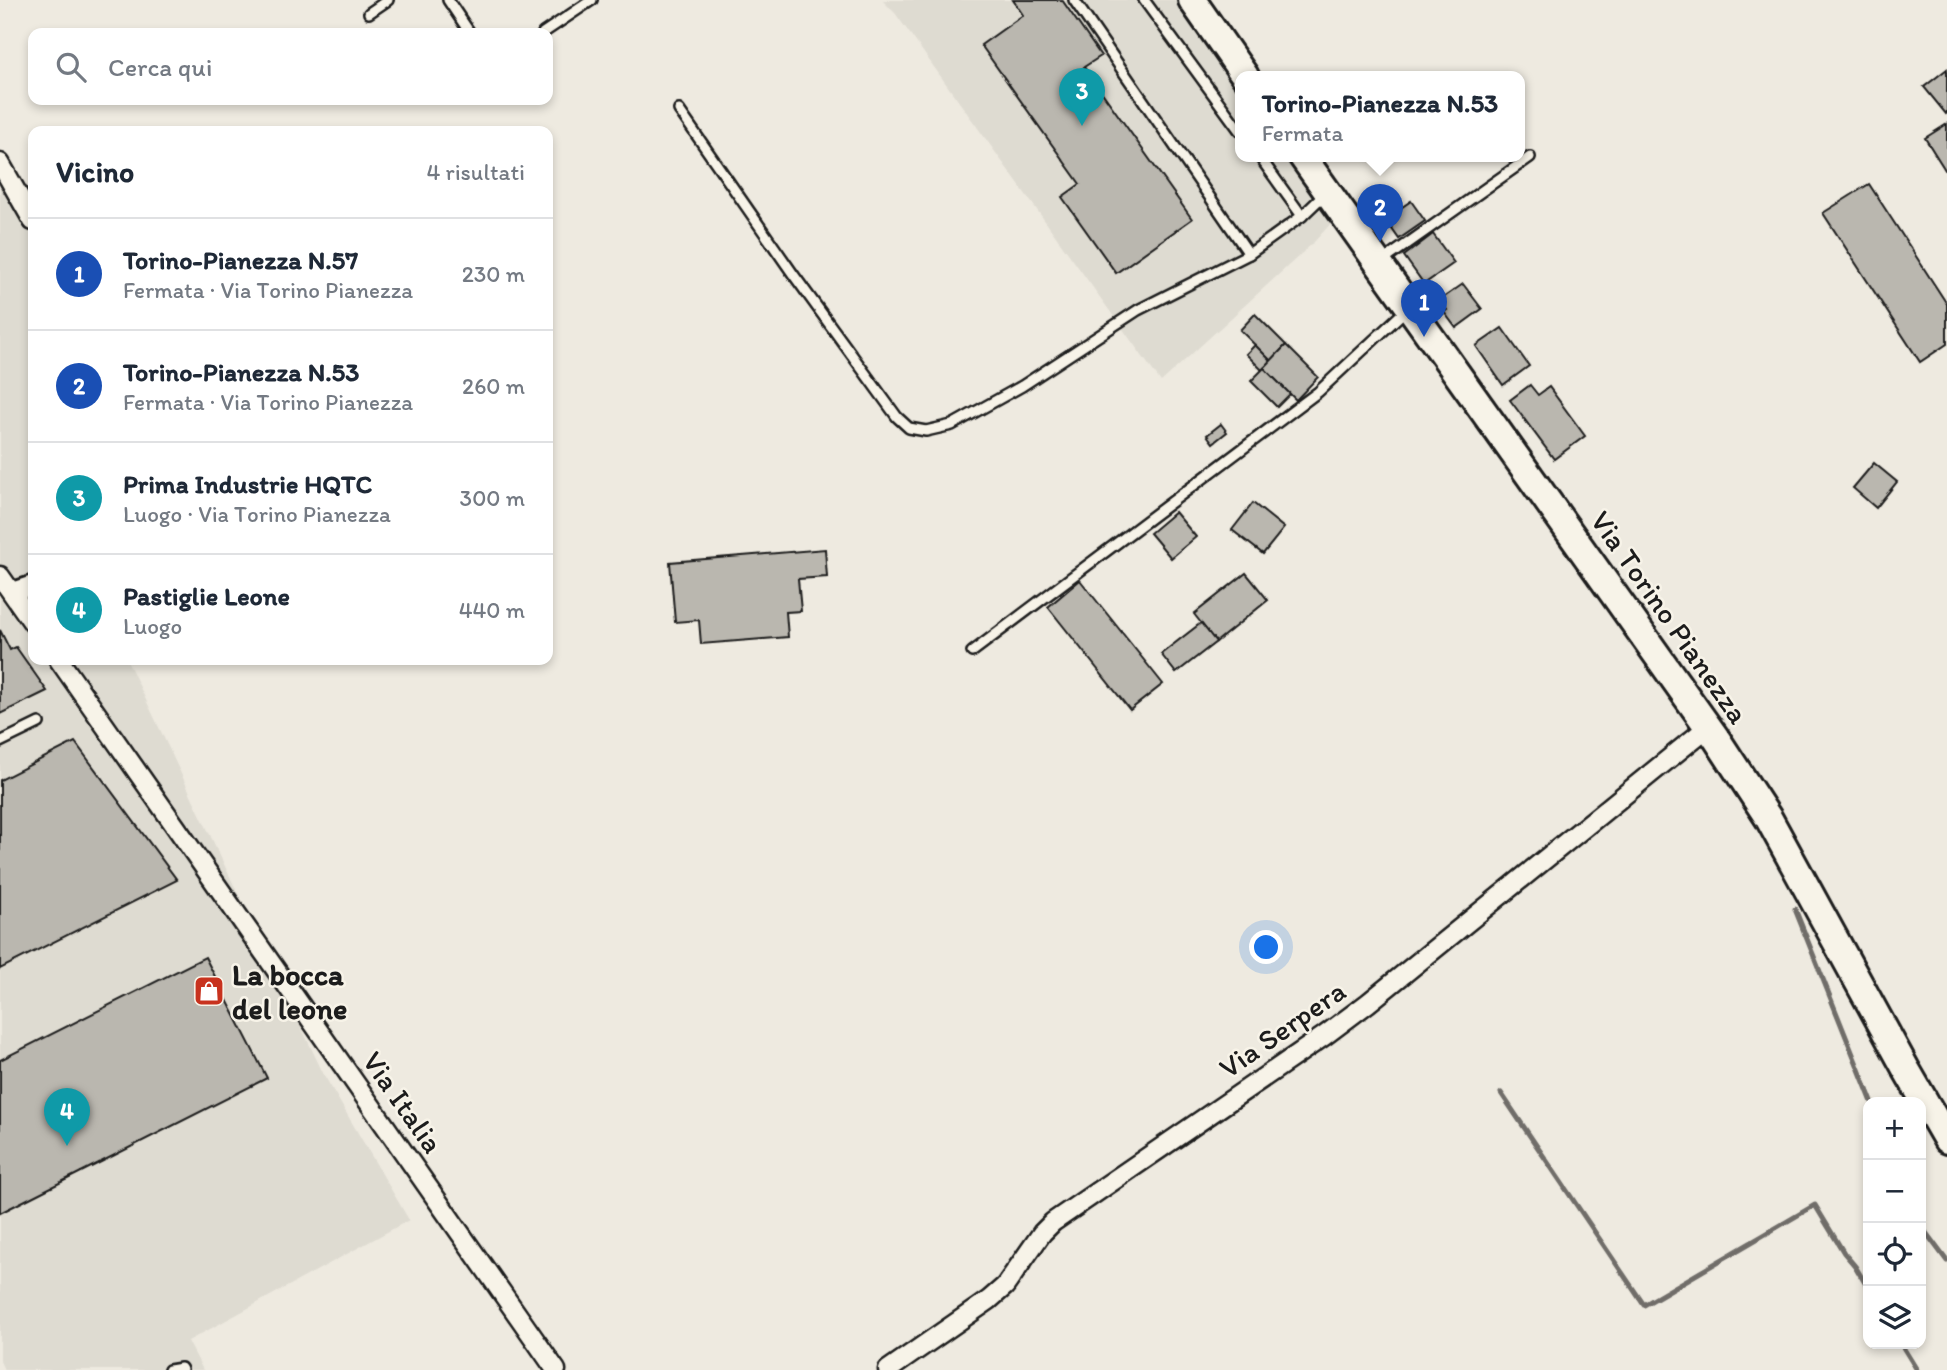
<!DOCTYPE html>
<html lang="it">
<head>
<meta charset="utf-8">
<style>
  body { margin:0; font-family:Itim,sans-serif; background:#f6f6f7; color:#1f2937 }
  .controls { position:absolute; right:21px; bottom:21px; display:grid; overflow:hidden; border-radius:14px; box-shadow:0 4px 10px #0003 }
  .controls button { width:63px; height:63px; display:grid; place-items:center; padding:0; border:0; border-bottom:2px solid #e0e1e3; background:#fff; color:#1f2937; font:35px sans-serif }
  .you { position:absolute; left:1267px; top:948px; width:24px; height:24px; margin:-18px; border:5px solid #fff; border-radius:50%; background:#1a73e8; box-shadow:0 0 0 10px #1a73e833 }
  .badge { display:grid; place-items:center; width:46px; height:46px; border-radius:50%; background:#2563eb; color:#fff; font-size:23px; font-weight:700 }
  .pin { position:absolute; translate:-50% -58px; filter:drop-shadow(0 2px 4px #0008) }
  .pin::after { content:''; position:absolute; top:37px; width:24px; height:21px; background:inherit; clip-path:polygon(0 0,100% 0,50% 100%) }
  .popup { position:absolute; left:1235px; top:71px; width:290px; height:91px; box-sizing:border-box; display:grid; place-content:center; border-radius:14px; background:#fff; filter:drop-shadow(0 2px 5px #0005); font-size:23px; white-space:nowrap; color:#747a83 }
  .popup b { font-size:26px; color:#1f2937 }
  .popup::after { content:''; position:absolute; left:50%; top:100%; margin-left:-14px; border:14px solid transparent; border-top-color:#fff }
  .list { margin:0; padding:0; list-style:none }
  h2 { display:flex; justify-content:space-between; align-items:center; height:91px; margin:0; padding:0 28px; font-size:30px }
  h2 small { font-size:23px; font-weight:400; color:#747a83 }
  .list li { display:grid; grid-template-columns:46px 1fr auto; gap:21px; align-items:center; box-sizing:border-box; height:112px; padding:0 28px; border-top:2px solid #e0e1e3 }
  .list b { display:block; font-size:26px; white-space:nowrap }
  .list p { margin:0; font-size:23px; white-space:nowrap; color:#747a83 }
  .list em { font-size:23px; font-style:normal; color:#747a83 }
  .icon { flex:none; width:38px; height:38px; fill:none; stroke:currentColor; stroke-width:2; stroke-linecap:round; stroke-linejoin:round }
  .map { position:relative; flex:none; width:1947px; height:1370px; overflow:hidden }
  .search { position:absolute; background:#fff; box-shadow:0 4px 10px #0003; left:28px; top:28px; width:525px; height:77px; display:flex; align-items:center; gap:18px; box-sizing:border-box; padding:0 24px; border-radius:14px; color:#747a83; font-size:26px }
  .panel { position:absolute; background:#fff; box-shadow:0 4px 10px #0003; left:28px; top:126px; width:525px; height:539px; border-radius:14px }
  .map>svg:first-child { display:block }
  .built { fill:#dedbd1 }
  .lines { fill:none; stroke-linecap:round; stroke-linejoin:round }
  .stream { stroke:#6f6d69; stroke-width:5 }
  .building { fill:#bab7af; stroke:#1c1c1c; stroke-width:2 }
  .service-casing { stroke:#1c1c1c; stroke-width:14 }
  .minor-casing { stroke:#1c1c1c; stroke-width:23 }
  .secondary-casing { stroke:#1c1c1c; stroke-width:32 }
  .service { stroke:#f7f3e8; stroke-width:9 }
  .minor { stroke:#f7f3e8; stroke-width:18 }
  .secondary { stroke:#f7f3e8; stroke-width:26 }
  .labels { text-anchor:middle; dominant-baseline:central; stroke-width:5; stroke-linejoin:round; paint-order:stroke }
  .street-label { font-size:30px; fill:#1c1c1c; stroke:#f7f3e8 }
  .poi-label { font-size:30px; font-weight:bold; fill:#1c1c1c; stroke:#f7f3e8; text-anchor:start }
</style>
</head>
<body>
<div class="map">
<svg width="1947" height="1370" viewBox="0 0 1947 1370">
  <rect width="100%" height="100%" fill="#eeeae0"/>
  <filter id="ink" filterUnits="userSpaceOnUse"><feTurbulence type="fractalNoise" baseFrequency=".0143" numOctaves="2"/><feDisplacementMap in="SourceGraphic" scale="14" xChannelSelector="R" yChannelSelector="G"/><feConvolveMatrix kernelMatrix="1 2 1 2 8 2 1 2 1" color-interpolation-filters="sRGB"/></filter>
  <g filter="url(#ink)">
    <g class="built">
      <path d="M882 0H1179L1240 85V156H1291L1335 219 1313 243 1161 382 895 13Z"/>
      <path d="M0 163 33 221V660H127L324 1075 409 1220 188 1341 203 1370H4L0 1361Z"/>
    </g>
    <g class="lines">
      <g class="stream">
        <path d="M1795 909 1872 1102"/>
        <path d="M1501 1093 1644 1305 1815 1205 1844 1253 1855 1266 1868 1288"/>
        <path d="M1921 1226 1947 1261"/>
        <path d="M1901 1344 1917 1370"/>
      </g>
    </g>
    <g class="building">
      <path d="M1013 0H1062L1101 56 1084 67 1192 219 1116 273 1062 197 1080 184 981 45 1023 15Z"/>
      <path d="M1947 69V113L1946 114 1924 87Z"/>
      <path d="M1947 124V173L1925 138Z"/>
      <path d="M1869 184 1947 304V344L1920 362 1823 213Z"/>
      <path d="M1411 201 1425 221 1399 239 1385 219Z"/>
      <path d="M1433 234 1454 263 1424 284 1404 256Z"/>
      <path d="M1463 284 1482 309 1456 328 1444 312 1447 310 1440 300Z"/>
      <path d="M1255 314 1286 345 1271 361 1240 330Z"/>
      <path d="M1502 328 1529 366 1503 385 1476 346Z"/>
      <path d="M1255 345 1271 361 1262 370 1246 354Z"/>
      <path d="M1286 345 1318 377 1296 400 1264 368Z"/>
      <path d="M1264 368 1290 394 1277 407 1251 381Z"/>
      <path d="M1530 385 1538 395 1549 387 1585 436 1554 459 1510 400Z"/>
      <path d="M1221 424 1227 432 1213 443 1207 435Z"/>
      <path d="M1874 463 1897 482 1876 508 1853 488Z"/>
      <path d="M1253 503 1284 528 1263 554 1232 530Z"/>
      <path d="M1175 512 1196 537 1171 558 1150 533Z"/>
      <path d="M825 549 827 577 798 579 801 611 786 612 788 637 701 644 699 620 675 622 670 562Z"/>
      <path d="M1246 573 1268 600 1216 642 1194 614Z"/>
      <path d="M1080 580 1163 684 1130 710 1048 607Z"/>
      <path d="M1201 623 1216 642 1176 673 1161 654Z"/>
      <path d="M0 630 10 650 16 647 47 691 0 714Z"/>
      <path d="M75 742 177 880 0 969V780Z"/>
      <path d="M205 957 267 1078 0 1213V1060Z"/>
    </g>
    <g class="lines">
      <g class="service-casing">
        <g id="service">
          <path d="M448 0 470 33"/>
          <path d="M1074 0 1249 254"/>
          <path d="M1144 0 1240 131"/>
          <path d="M369 13 388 0"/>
          <path d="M543 33 592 0"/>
          <path d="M679 110 793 274 897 417 909 428 926 431 952 425 1022 386 1138 310 1249 254 1302 216"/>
          <path d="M1259 156 1302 216 1326 193"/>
          <path d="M1380 263 1530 157"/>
          <path d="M972 652 1318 392 1408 308"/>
          <path d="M0 742 39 723"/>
          <path d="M169 1370 181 1368 182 1370"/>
        </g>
      </g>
      <g class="minor-casing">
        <g id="minor">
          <path d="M0 163 33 221"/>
          <path d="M0 576 33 623"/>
          <path d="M12 592 33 585"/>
          <path d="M59 660 556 1370"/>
          <path d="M888 1370 989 1300 1005 1286 1042 1233 1053 1222 1324 1036 1368 1003 1708 727"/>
        </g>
      </g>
      <g class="secondary-casing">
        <g id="secondary">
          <path d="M1192 0 1245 76"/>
          <path d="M1302 156 1716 738 1769 819 1906 1069 1947 1140"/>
        </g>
      </g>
      <use href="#service" class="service"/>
      <use href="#minor" class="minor"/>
      <use href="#secondary" class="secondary"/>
    </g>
  </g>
  <defs>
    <g id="shop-square" transform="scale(1.575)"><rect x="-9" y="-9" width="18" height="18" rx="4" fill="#c8321e" stroke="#f7f3e8"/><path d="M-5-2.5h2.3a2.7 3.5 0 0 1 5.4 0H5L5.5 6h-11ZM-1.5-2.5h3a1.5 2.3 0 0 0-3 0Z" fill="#fff"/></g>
  </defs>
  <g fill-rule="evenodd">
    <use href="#shop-square" x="209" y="991"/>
  </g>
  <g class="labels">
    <g class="street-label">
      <text transform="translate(1670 617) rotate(55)">Via Torino Pianezza</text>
      <text transform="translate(1282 1029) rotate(-35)">Via Serpera</text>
      <text transform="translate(403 1102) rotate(55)">Via Italia</text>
    </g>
    <g class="poi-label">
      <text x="232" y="974">La bocca<tspan x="232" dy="34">del leone</tspan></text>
    </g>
  </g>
</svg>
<div class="controls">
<button>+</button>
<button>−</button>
<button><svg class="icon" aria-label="locate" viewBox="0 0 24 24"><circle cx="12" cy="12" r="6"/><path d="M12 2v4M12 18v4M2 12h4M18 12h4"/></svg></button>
<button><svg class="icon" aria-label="layers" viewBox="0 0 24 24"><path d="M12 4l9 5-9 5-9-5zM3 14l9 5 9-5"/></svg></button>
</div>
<div class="you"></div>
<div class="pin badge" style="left:1424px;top:337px;background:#1a4fb4">1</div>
<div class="pin badge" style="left:1380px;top:242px;background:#1a4fb4">2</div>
<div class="popup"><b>Torino-Pianezza N.53</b>Fermata</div>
<div class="pin badge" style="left:1082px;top:126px;background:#0f9aa8">3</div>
<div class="pin badge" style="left:67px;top:1146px;background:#0f9aa8">4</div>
<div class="search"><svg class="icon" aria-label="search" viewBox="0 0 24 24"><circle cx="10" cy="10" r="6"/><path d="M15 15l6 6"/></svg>Cerca qui</div>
<section class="panel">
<h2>Vicino<small>4 risultati</small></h2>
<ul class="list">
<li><span class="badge" style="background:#1a4fb4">1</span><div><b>Torino-Pianezza N.57</b><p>Fermata · Via Torino Pianezza</p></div><em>230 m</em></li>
<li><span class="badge" style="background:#1a4fb4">2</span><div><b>Torino-Pianezza N.53</b><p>Fermata · Via Torino Pianezza</p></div><em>260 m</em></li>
<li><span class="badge" style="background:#0f9aa8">3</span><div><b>Prima Industrie HQTC</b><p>Luogo · Via Torino Pianezza</p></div><em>300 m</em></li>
<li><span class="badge" style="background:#0f9aa8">4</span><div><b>Pastiglie Leone</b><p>Luogo</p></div><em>440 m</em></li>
</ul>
</section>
</div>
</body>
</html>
